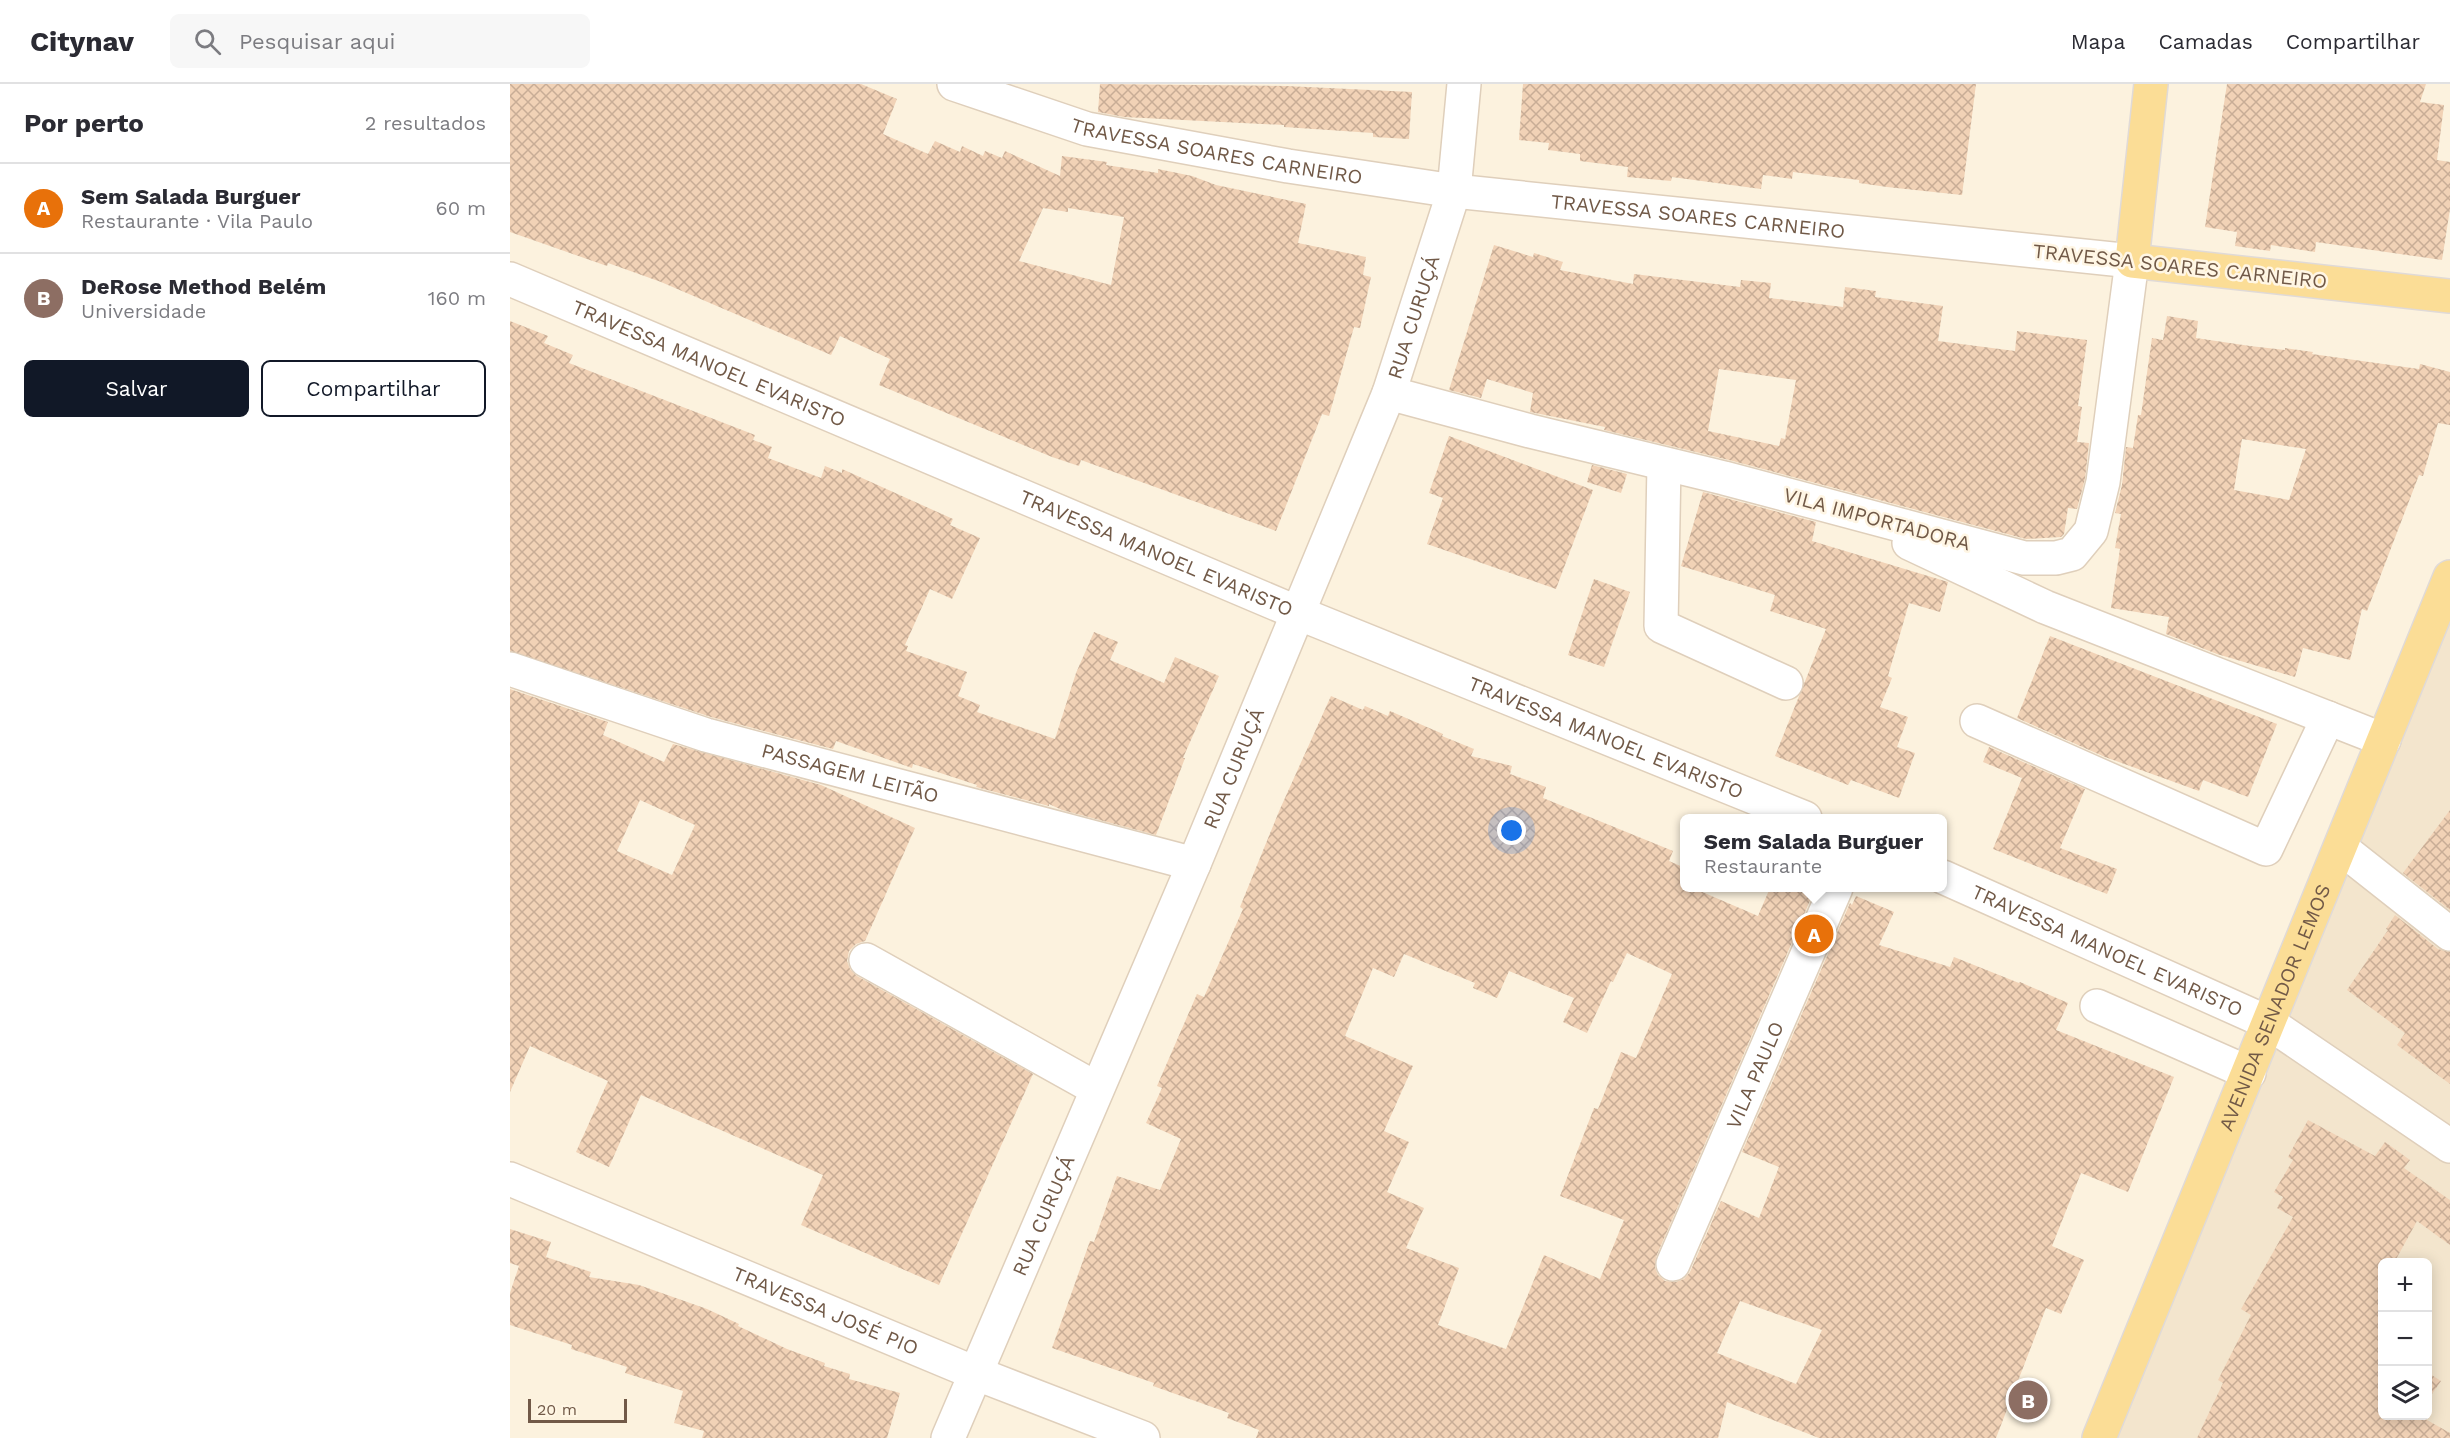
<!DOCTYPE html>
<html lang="pt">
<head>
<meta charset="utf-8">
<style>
  body { margin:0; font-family:"Work Sans",sans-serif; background:#f7f7f7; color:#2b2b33 }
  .controls { position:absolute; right:18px; bottom:18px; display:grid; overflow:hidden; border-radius:9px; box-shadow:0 3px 15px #0003 }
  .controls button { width:54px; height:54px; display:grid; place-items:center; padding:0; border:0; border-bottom:2px solid #e1e1e2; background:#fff; color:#2b2b33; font:30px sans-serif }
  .scale { position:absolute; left:18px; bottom:15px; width:99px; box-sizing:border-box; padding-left:6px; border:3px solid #715947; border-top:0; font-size:16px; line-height:21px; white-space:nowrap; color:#715947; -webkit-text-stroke:4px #fff6e4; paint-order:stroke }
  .you { position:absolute; left:1002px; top:747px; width:21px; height:21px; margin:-15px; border:4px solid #fff; border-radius:50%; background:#1a73e8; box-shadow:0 0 0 9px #1a73e833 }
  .badge { display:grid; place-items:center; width:39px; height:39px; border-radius:50%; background:#111827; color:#fff; font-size:20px; font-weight:700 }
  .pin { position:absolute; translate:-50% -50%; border:3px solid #fff; box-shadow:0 2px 6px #0006 }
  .popup { position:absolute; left:1170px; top:730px; width:267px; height:78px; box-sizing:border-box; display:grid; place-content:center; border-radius:9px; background:#fff; filter:drop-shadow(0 2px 4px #0005); font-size:20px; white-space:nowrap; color:#7c7c81 }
  .popup b { font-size:22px; color:#2b2b33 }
  .popup::after { content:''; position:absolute; left:50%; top:100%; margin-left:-12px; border:12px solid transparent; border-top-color:#fff }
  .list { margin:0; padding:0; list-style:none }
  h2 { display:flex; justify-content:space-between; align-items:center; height:78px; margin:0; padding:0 24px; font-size:26px }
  h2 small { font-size:20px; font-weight:400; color:#7c7c81 }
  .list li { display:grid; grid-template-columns:39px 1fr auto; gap:18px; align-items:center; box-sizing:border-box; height:90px; padding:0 24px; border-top:2px solid #e1e1e2 }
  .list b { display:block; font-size:22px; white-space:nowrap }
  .list p { margin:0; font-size:20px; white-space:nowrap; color:#7c7c81 }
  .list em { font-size:20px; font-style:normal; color:#7c7c81 }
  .actions { display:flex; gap:12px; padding:18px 24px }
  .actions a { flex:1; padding:14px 0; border:2px solid #111827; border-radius:9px; text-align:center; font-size:21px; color:#111827 }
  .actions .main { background:#111827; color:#fff }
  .icon { flex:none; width:33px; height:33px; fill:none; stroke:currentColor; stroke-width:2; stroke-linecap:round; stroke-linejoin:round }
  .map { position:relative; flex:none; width:1940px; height:1354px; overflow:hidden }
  header { display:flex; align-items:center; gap:36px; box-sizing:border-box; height:84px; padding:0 30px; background:#fff; border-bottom:2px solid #e1e1e2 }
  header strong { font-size:28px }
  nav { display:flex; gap:33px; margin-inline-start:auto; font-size:21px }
  .search { width:420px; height:54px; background:#f7f7f7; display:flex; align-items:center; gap:15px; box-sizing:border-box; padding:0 21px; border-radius:9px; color:#7c7c81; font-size:22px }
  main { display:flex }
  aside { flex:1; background:#fff }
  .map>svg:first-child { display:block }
  .residential { fill:#f3e5cd; fill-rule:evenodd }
  .building { fill:url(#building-cross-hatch); fill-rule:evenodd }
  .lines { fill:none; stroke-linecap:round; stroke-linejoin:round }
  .minor-casing { stroke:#dfcfbb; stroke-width:36 }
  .major-casing { stroke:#e0dad7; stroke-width:36 }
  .minor { stroke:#fff; stroke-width:33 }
  .major { stroke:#fbdd96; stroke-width:33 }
  .labels { text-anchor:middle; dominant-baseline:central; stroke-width:5; stroke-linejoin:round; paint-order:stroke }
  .street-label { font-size:20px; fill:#715947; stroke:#fff6e4 }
</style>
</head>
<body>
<header>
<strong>Citynav</strong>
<div class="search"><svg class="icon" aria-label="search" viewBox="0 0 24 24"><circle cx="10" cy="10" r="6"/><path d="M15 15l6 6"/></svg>Pesquisar aqui</div>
<nav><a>Mapa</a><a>Camadas</a><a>Compartilhar</a></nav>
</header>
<main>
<aside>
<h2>Por perto<small>2 resultados</small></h2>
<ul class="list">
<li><span class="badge" style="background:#e8710a">A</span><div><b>Sem Salada Burguer</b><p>Restaurante · Vila Paulo</p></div><em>60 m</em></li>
<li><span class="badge" style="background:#8d6e63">B</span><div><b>DeRose Method Belém</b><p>Universidade</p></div><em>160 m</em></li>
</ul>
<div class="actions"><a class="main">Salvar</a><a>Compartilhar</a></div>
</aside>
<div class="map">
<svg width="1940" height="1354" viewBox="0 0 1940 1354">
  <defs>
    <pattern id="building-cross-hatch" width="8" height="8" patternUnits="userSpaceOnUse" patternTransform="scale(1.5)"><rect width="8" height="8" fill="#f1d2b6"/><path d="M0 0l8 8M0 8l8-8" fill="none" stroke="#c8ad96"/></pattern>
  </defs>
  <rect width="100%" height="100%" fill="#fcf2de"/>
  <path class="residential" d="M1940 477V1354H1589L1759 939ZM1872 1178H1918V1332H1872Z"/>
  <g class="building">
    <path d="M0 0H351L387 15 373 50 418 70 425 57 450 68 452 62 473 72 475 67 492 74 495 67 550 92 552 72 597 78 596 81 648 89V85L682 92 706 101 796 120 788 159 856 173 853 191 861 193 850 244 844 243 819 332 812 330 766 447 571 376 569 382 542 373 369 301 380 275 330 252 321 271 151 198 98 179 97 182 0 148ZM533 124 558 128V124L614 133 601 201 509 177Z"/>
    <path d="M590 0 776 2 902 8 899 55 863 53V49L774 43V41L614 33 588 28Z"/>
    <path d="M1013 0H1466L1452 111 1377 103 1349 99V96L1283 88 1282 95 1253 91 1251 105 1162 93 1161 97 1117 93 1118 83 1070 77V70L1038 66 1039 59 1009 56Z"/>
    <path d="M1717 0H1916L1910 18 1934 21 1927 76 1940 78V125L1932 176 1806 158 1805 168 1761 161 1760 167 1725 162 1727 148 1695 143Z"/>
    <path d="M984 161 1023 173 1024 169 1053 178 1050 186 1123 200 1124 190 1230 203 1231 196 1261 199 1259 214 1333 223 1335 203 1366 207 1365 213 1433 222 1428 257 1505 267 1507 247 1577 256 1568 322 1572 323 1567 358 1579 359 1575 395 1567 425 1558 424 1554 450 1551 453 1516 455 1219 376 1094 346 1095 343 1020 328 1023 309 977 295 971 314 939 306ZM1209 285 1286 296 1275 355 1271 354 1269 362 1198 347Z"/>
    <path d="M1657 232 1688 237 1686 254 1740 262 1775 266V264L1803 268 1802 270 1909 285 1910 280 1940 288V341L1928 339 1913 392 1909 391 1857 527 1852 525 1840 576 1793 564 1785 593 1707 570 1656 550 1659 533 1601 524 1610 465 1605 464 1611 430 1605 429 1612 401 1616 363 1623 364 1628 331H1631L1642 254 1653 256ZM1732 355 1796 365 1779 416 1724 406Z"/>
    <path d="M0 237 38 252 34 259 63 271 59 279 245 351 243 356 262 363 258 374 311 394 315 382 332 389V385L443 435 440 441 470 454 442 515 420 505 395 561 398 562 396 567 457 588 448 612 470 621 467 628 545 655 566 589 584 548 608 558 600 576 654 599 665 573 709 592 673 674H675L646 751 552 726 539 720V722L466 703 467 701 403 680 402 684 326 657 323 665 201 633 0 567Z"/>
    <path d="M939 352 1083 406 1046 505 917 460 933 414 919 409Z"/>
    <path d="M1082 381 1117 390 1111 409 1077 398Z"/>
    <path d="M1193 408 1306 438 1302 457 1438 498 1430 528 1399 519 1378 592 1382 594 1370 623 1398 633 1387 663 1405 669 1389 714 1341 696 1338 701 1265 672 1316 545 1260 527 1265 511 1171 482Z"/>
    <path d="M1084 495 1120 508 1094 583 1058 571Z"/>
    <path d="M1540 552 1767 640 1738 713 1693 696 1689 707 1595 673 1507 634Z"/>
    <path d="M0 605 98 638 93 651 154 678 163 660 311 701 405 744 355 857 346 860 339 867 337 877 340 885 347 892 523 990 429 1201 291 1141 313 1091 131 1011 99 1083 66 1068 98 997 20 962 0 1008ZM130 716 185 741 162 791 107 767Z"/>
    <path d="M821 612 853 626 855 622 878 632 880 627 933 650 932 652 964 665 961 672 1002 682 1000 690 1036 703 1033 714 1163 767 1159 777 1175 784V804H1183L1248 832 1260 804 1305 805 1146 1173 1145 1183 1148 1191 1155 1197 1166 1198 1174 1195 1180 1188 1211 1117 1249 1134 1269 1083 1232 1068 1340 819 1342 821 1346 812 1384 828 1369 861 1440 883 1444 873 1509 899 1510 898 1558 919 1546 946 1664 993 1618 1108 1571 1089 1542 1162 1574 1176 1551 1230 1536 1224 1486 1354H1309L1217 1318 1208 1354H746L749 1346 717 1334 719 1329 643 1302 644 1299 542 1264 580 1157 584 1158 607 1092 650 1106 671 1055 636 1039 652 1004 647 1002 687 910 694 913 733 825 730 823 770 725ZM1117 869 1162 890 1126 974 1111 968 1088 1025 1084 1024 1050 1112 1114 1136 1090 1195 1034 1171 996 1265 928 1241 949 1184 896 1164 914 1124 877 1108 899 1058 874 1047 903 982 835 952 863 884 884 893 894 870 965 899 963 904 987 914 999 887 1064 914 1053 938 1077 949 1101 897 1103 898ZM1230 1217 1312 1246 1286 1300 1207 1269Z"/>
    <path d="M1479 663 1575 705 1550 764 1607 785 1597 810 1483 765 1512 694 1473 678Z"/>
    <path d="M1940 726V826L1893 789Z"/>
    <path d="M1885 831 1928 865 1940 868V1000L1887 961 1895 949 1837 906 1878 846 1876 845Z"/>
    <path d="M1798 1036 1865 1072 1875 1058 1900 1076 1894 1084 1940 1116V1161L1907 1137 1884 1179H1872V1332H1910L1940 1349V1354H1687L1713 1299 1708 1296 1741 1231 1731 1225 1783 1133 1767 1124 1773 1113 1764 1108 1783 1076 1778 1073Z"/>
    <path d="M0 1145 41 1158 36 1173 81 1188 79 1193 129 1201 197 1225 229 1240 228 1242 277 1265 315 1279 314 1282 340 1290 339 1295 390 1309 377 1354H192L194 1347 164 1339 173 1307 115 1289 117 1283 61 1265 62 1261 0 1241V1209L9 1182 0 1179Z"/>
    <path d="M1917 1288 1931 1297 1917 1317Z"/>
  </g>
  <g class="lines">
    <g class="minor-casing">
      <g id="minor">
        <path id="s1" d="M444 0 577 45 778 82 944 107 1622 177 1593 398 1581 447 1562 470 1546 474H1514L1214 394 1020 347 879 309"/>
        <path id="s2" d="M0 195 788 529 1295 734"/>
        <path d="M1154 380 1151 542 1276 599"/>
        <path d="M1399 459 1535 523 1874 656"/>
        <path id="s3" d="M0 585 196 651 684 780"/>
        <path d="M1467 637 1756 765 1818 634"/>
        <path d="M1831 764 1940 850"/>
        <path id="s4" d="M1433 793 1759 939 1940 1062"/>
        <path d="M356 876 587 1005"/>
        <path d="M1587 922 1739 989"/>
        <path id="s5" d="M0 1095 465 1289 633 1354"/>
        <path id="s6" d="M1163 1180 1326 804"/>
        <path id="s7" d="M438 1354 684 780 879 309 944 107 954 0"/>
      </g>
    </g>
    <g class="major-casing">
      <g id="major">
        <path d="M1641 0 1622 177 1940 212"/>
        <path id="s8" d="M1589 1354 1940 493"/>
      </g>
    </g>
    <use href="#minor" class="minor"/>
    <use href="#major" class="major"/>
  </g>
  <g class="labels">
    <g class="street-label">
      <text stroke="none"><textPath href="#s1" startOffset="272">TRAVESSA SOARES CARNEIRO</textPath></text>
      <text stroke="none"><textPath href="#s1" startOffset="758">TRAVESSA SOARES CARNEIRO</textPath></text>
      <text transform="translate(1670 182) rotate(6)">TRAVESSA SOARES CARNEIRO</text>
      <text stroke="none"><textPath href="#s7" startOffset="1214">RUA CURUÇÁ</textPath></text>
      <text stroke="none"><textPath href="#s2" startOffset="216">TRAVESSA MANOEL EVARISTO</textPath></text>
      <text transform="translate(1367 435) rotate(15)">VILA IMPORTADORA</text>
      <text stroke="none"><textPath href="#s2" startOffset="702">TRAVESSA MANOEL EVARISTO</textPath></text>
      <text stroke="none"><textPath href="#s2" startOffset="1188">TRAVESSA MANOEL EVARISTO</textPath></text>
      <text stroke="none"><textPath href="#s7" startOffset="728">RUA CURUÇÁ</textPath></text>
      <text stroke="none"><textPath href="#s3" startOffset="356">PASSAGEM LEITÃO</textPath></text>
      <text stroke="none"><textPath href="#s4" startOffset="180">TRAVESSA MANOEL EVARISTO</textPath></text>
      <text stroke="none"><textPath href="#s8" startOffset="465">AVENIDA SENADOR LEMOS</textPath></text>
      <text stroke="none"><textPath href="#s6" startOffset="206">VILA PAULO</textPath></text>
      <text stroke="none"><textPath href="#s7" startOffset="242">RUA CURUÇÁ</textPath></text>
      <text stroke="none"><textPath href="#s5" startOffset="342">TRAVESSA JOSÉ PIO</textPath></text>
    </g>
  </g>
</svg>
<div class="controls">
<button>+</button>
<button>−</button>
<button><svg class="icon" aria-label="layers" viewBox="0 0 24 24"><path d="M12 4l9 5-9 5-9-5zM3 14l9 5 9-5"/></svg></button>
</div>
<div class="scale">20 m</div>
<div class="you"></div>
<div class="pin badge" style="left:1304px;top:850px;background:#e8710a">A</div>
<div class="popup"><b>Sem Salada Burguer</b>Restaurante</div>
<div class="pin badge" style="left:1518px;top:1316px;background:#8d6e63">B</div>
</div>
</main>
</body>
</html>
